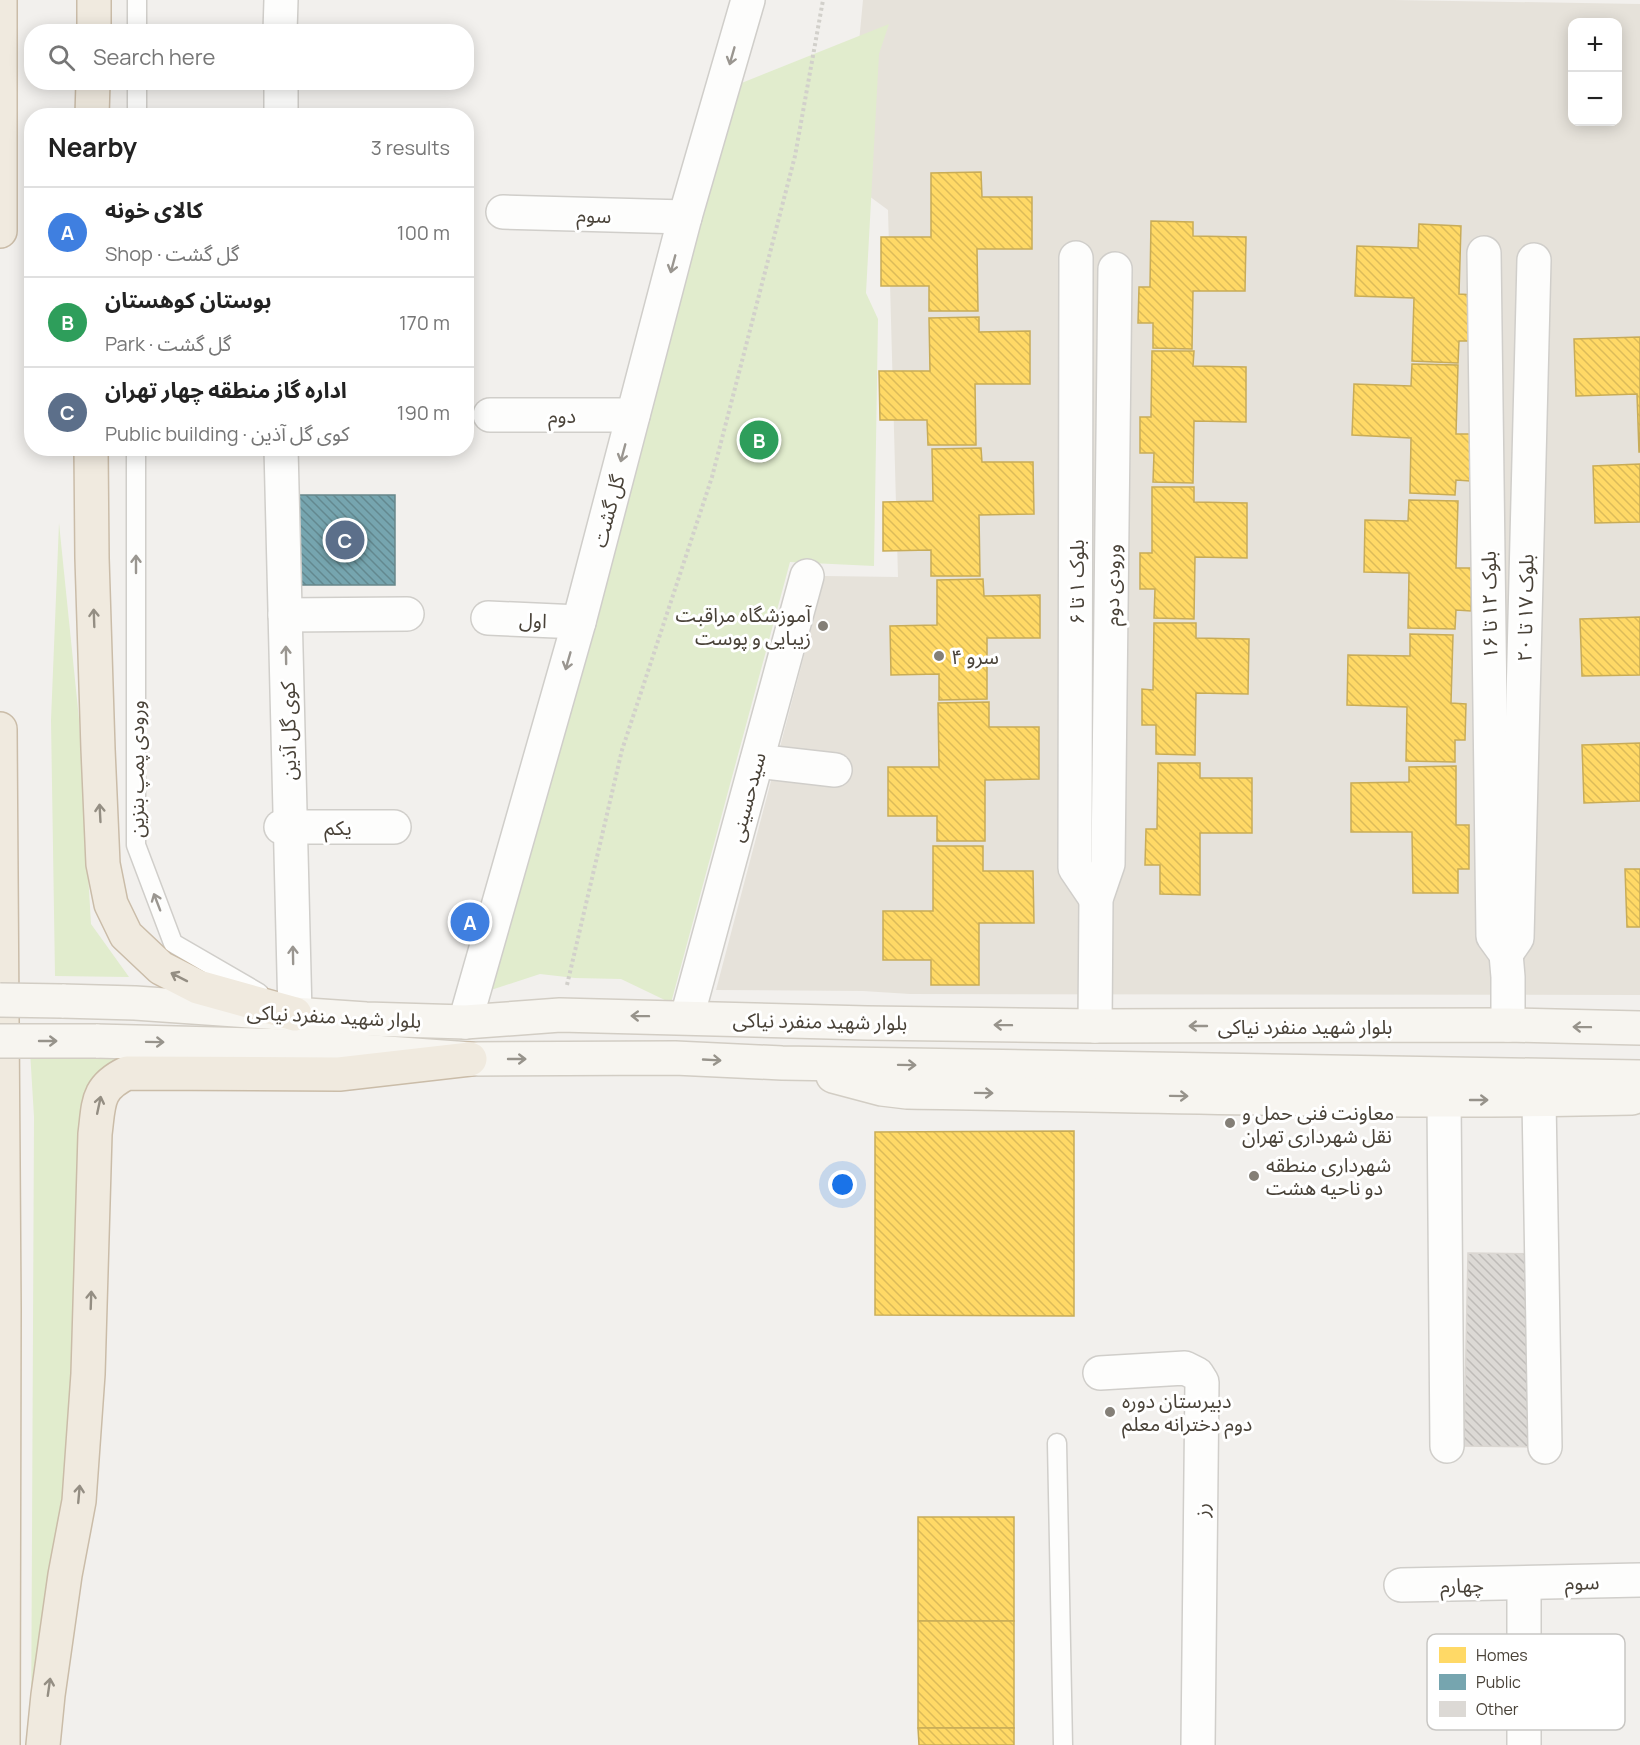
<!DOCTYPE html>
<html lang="en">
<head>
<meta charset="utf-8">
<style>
  body { margin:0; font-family:Manrope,"Noto Sans Arabic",sans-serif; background:#f2f2f2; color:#222 }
  .controls { position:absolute; right:18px; top:18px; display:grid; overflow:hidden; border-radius:12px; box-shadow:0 3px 15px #0003 }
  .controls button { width:54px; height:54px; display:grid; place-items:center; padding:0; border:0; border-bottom:2px solid #e0e0e0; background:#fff; color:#222; font:30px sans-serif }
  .you { position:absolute; left:843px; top:1185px; width:21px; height:21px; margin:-15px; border:4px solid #fff; border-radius:50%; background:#1a73e8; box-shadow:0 0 0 9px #1a73e833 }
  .badge { display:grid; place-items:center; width:39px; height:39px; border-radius:50%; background:#847f77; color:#fff; font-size:20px; font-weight:700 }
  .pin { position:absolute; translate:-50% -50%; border:3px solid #fff; box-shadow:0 2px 6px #0006 }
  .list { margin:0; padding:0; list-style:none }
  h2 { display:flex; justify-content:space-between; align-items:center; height:78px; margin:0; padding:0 24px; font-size:26px }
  h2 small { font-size:20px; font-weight:400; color:#767676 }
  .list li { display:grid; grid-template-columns:39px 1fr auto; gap:18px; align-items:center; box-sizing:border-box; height:90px; padding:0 24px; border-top:2px solid #e0e0e0 }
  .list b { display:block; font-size:22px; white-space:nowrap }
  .list p { margin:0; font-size:20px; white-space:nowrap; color:#767676 }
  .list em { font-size:20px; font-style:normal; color:#767676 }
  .icon { flex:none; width:33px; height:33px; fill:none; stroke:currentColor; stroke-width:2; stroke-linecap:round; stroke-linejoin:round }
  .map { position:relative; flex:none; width:1640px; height:1745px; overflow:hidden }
  .search { position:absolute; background:#fff; box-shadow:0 3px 15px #0003; left:24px; top:24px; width:450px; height:66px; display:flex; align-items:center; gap:15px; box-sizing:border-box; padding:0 21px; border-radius:24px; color:#767676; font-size:22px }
  .panel { position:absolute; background:#fff; box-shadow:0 3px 15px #0003; left:24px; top:108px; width:450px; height:348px; border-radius:24px }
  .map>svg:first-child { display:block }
  .residential { fill:#e6e2da; fill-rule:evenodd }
  .green { fill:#e1eccd }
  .homes { fill:url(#homes-back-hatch); stroke:#c8ac58; stroke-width:1.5 }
  .public { fill:url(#public-back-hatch); stroke:#68878b; stroke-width:1.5 }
  .building { fill:url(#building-back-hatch); stroke:#dbd7d2; stroke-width:1.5 }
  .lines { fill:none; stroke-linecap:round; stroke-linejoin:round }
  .service-casing { stroke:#d0ceca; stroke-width:21 }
  .minor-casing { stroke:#d0ceca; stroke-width:36 }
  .tertiary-casing { stroke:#d0ceca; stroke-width:36 }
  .secondary-casing { stroke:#d2cdc4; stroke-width:36 }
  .trunk-casing { stroke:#cabca8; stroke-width:36 }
  .path { stroke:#d2d0cb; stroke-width:4; stroke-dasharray:3 3; stroke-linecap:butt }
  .service { stroke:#fdfdfc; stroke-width:18 }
  .minor { stroke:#fdfdfc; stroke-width:33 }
  .tertiary { stroke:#fdfdfc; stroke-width:33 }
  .secondary { stroke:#f7f5f0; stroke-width:33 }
  .trunk { stroke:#f0eadf; stroke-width:33 }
  .secondary-bridge-casing { stroke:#d2cdc4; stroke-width:36; stroke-linecap:butt }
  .secondary-bridge { stroke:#f7f5f0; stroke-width:33 }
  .oneway { stroke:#9a9690 }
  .oneway2 { stroke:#948e83 }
  .oneway3 { stroke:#97938b }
  .poi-dot { fill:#847f77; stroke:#fff; stroke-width:2 }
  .labels { text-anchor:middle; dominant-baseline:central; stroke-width:6; stroke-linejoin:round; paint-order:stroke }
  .street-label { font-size:20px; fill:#494238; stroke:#fff }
  .poi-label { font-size:20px; fill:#494238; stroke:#fff; text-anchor:start }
  .key { fill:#fff; stroke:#c8c6c3; stroke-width:1.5 }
  .key-label { font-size:16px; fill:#494238 }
</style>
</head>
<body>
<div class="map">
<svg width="1640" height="1745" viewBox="0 0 1640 1745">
  <defs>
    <pattern id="homes-back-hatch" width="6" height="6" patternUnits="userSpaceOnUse" patternTransform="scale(1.5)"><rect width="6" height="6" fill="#ffd966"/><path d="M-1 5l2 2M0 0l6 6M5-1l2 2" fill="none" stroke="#dcbb59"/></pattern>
    <pattern id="public-back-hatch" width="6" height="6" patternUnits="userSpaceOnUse" patternTransform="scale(1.5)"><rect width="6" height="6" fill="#76a5af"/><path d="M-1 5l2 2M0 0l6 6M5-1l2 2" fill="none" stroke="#63888f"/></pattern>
    <pattern id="building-back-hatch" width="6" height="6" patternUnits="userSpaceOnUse" patternTransform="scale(1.5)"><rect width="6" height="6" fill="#dcd9d5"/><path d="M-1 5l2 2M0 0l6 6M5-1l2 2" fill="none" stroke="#bebbb8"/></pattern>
  </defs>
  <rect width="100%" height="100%" fill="#f2f0ed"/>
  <path class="residential" d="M863 0H1394L1640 4V995L910 994 863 991 716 990 825 576 898 577 888 210 846 179ZM1572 22H1618V122H1572Z"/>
  <g class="green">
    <path d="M889 24 879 54 866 293 878 319 874 566 790 562 671 1003 621 979 575 978 540 974 491 990 739 84Z"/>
    <path d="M59 523 79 719 91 924 129 977 55 976 51 720Z"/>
    <path d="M30 1051 148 1054 114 1068 70 1469 31 1745 34 1117Z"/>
  </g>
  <g class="homes">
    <path d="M981 172 982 197H1032V249H977L978 311H929V286H881V237H931V173Z"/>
    <path d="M1151 221 1193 222V236L1246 237 1245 291H1193L1192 349 1153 348V323H1138L1139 287H1150Z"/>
    <path d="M1419 224 1461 226 1459 294 1474 295 1473 341H1459L1458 363 1412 361 1414 298 1355 296 1357 246 1418 248Z"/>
    <path d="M979 317V332L1030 331V384H975L976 445H928L927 420H880L879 371H930L929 318Z"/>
    <path d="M1640 337V452H1639L1637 394 1576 396 1574 339Z"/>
    <path d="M1152 351H1194L1193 366 1246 367V422L1194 421 1193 483 1153 482 1154 453H1140V417H1151Z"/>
    <path d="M1412 364 1458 365 1456 434H1471L1470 481 1456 480 1455 495 1410 493 1411 438 1352 435 1354 384 1411 386Z"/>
    <path d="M981 448 982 462H1033L1034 514 979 515 980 576H931V550L883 551V502L933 501 932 449Z"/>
    <path d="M1640 464V522L1595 523 1593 466Z"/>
    <path d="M1152 487H1194V502L1247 503V558L1195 557 1194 619 1154 618 1155 589H1140V553H1152Z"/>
    <path d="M1409 500 1458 501 1456 568H1472L1471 611 1456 610 1455 629 1408 628 1409 573 1364 572 1365 520 1408 521Z"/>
    <path d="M983 579 984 596 1040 595V638H987V699L939 700V674L891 675 890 626 937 625V580Z"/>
    <path d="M1640 617V675L1582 676 1580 619Z"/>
    <path d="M1154 623H1196V638L1249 639 1248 694 1196 693 1195 755 1156 754V725H1142V689L1153 690Z"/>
    <path d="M1410 634 1453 635 1451 703 1466 704 1465 740H1455V762L1406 761 1407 707 1347 705 1348 655 1410 656Z"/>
    <path d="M989 702V727H1039V779L985 780V841H937V816H888V767H939L938 703Z"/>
    <path d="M1640 743V801L1584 803 1582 745Z"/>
    <path d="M1158 763H1200V778H1252V833H1200V895L1160 894V865H1145L1146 829H1157Z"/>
    <path d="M1456 766V825H1469V869H1458V893H1413L1412 832H1351V783L1409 782V767Z"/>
    <path d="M933 846H983V871H1033L1034 923H979V985H931V960H883V911H933Z"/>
    <path d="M1625 869H1640V927H1627Z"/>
    <path d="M1074 1131V1316L875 1315V1132Z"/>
    <rect x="918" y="1517" width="96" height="104"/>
    <rect x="918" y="1621" width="96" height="107"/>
    <path d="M918 1728H1014V1745H919Z"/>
  </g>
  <path class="public" d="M295 495H395V585H296Z"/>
  <path class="building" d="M1468 1253 1538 1254 1536 1447 1464 1446Z"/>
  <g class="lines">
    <g class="service-casing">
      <g id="service">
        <path d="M137 32V0"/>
        <path d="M137 116V82"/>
        <path d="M136 448V845L173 943 259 993"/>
        <path d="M1057 1443 1063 1745"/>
      </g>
    </g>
    <g class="minor-casing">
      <g id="minor">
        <path d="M503 212 685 217"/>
        <path d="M1484 253 1493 936 1506 954 1508 977V1025"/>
        <path d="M1076 258 1075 868 1096 899"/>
        <path d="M490 415H633"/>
        <path d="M285 615 407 614"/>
        <path d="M488 618 579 622"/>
        <path d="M757 761 835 770"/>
        <path d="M281 827H394"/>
        <path d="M1506 954 1517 938 1534 260"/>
        <path d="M687 1017 807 576"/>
        <path d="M1095 1026 1096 899 1108 864 1115 269"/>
        <path d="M1444 1100 1447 1446"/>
        <path d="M1539 1100 1545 1447"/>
        <path d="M1100 1373 1185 1368 1197 1374 1202 1382 1198 1745"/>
        <path d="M1401 1585 1640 1580"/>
        <path d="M1524 1745V1584"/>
      </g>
    </g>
    <g class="tertiary-casing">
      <g id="tertiary">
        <path d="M280 32 281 0"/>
        <path d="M281 82V116"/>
        <path d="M281 448 295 1014"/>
        <path d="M465 1022 579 622 685 217 748 0"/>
      </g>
    </g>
    <g class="secondary-casing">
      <g id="secondary">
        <path d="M62 1001 135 1003 366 1019 465 1022 560 1015 867 1023 1095 1026 1508 1025 1640 1028"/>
        <path d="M96 1041 290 1046 470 1059 675 1058 782 1063 1640 1077"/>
        <path d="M833 1076 882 1089 907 1092C1149 1095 1390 1104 1632 1098"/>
      </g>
    </g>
    <g class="trunk-casing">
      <g id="trunk">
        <path d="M94 32V0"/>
        <path d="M92 116 93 82"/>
        <path d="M0 231V0"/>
        <path d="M91 448 92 558 98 749 103 864 111 904 126 935 161 968 198 987 295 1014"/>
        <path d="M0 729 4 1308 3 1745"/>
        <path d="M43 1745 48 1695 65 1575 79 1501 88 1374 95 1134C99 1103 96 1088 127 1073L339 1074 470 1059"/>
      </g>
    </g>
    <path class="path" d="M567 985 622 750 712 477 795 156 823 0"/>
    <use href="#service" class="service"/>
    <use href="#minor" class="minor"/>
    <use href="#tertiary" class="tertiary"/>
    <use href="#secondary" class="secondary"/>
    <use href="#trunk" class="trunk"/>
    <g class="secondary-bridge-casing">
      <g id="secondary-bridge">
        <path d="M0 1000 62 1001"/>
        <path d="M0 1041H96"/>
      </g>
    </g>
    <use href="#secondary-bridge" class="secondary-bridge"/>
  </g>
  <defs><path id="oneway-shaft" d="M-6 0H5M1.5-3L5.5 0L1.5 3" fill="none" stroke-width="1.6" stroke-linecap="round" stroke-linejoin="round" transform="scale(1.5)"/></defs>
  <g class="oneway">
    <use href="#oneway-shaft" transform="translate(732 56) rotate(106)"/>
    <use href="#oneway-shaft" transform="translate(673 264) rotate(105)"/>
    <use href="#oneway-shaft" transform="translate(623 453) rotate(105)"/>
    <use href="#oneway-shaft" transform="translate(136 564) rotate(-90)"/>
    <use href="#oneway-shaft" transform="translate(286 655) rotate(-91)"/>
    <use href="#oneway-shaft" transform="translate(568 661) rotate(106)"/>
    <use href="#oneway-shaft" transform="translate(157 902) rotate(-111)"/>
    <use href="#oneway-shaft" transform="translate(293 955) rotate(-91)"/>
  </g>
  <g class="oneway2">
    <use href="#oneway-shaft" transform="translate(94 618) rotate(-92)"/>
    <use href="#oneway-shaft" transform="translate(100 813) rotate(-93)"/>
    <use href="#oneway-shaft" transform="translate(179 977) rotate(-153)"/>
    <use href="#oneway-shaft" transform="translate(99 1105) rotate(-78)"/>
    <use href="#oneway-shaft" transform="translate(91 1300) rotate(-88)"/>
    <use href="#oneway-shaft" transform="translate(79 1494) rotate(-85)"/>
    <use href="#oneway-shaft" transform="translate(49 1687) rotate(-82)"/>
  </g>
  <g class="oneway3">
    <use href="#oneway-shaft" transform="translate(640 1016) rotate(-179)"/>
    <use href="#oneway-shaft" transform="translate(1003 1025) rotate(-179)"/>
    <use href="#oneway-shaft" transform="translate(1198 1026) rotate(180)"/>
    <use href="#oneway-shaft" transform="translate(1582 1027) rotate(-179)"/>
    <use href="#oneway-shaft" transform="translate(48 1041)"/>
    <use href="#oneway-shaft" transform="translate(155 1042) rotate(1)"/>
    <use href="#oneway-shaft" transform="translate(517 1059)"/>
    <use href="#oneway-shaft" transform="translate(712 1060) rotate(3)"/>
    <use href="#oneway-shaft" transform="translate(907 1065) rotate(1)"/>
    <use href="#oneway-shaft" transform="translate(984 1093) rotate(1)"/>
    <use href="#oneway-shaft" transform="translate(1179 1096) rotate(1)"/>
    <use href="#oneway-shaft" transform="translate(1479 1100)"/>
  </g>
  <g class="poi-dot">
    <circle cx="823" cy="626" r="6"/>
    <circle cx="939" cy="656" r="6"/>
    <circle cx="1230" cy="1123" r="6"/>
    <circle cx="1254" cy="1176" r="6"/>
    <circle cx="1110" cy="1412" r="6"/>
  </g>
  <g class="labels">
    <g class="street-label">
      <text transform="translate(594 215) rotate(2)">سوم</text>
      <text x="562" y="415">دوم</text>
      <text transform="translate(608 511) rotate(-75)">گل گشت</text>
      <text transform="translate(1076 582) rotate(-90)">بلوک ۱ تا ۶</text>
      <text transform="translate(1112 585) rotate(-89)">ورودی دوم</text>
      <text transform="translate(1489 605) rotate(-91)">بلوک ۱۲ تا ۱۶</text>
      <text transform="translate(1525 608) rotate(-89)">بلوک ۱۷ تا ۲۰</text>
      <text transform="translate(533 620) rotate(3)">اول</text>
      <text transform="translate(288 731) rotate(-91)">کوی گل آذین</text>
      <text transform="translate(136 769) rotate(-90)">ورودی پمپ بنزین</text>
      <text transform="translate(747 797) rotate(-75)">سیدحسینی</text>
      <text x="338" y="827">یکم</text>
      <text transform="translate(334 1016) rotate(3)">بلوار شهید منفرد نیاکی</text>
      <text transform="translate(820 1021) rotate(1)">بلوار شهید منفرد نیاکی</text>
      <text x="1305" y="1026">بلوار شهید منفرد نیاکی</text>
      <text transform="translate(1201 1510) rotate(-89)">رز</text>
      <text transform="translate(1582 1582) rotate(-2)">سوم</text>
      <text transform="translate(1462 1585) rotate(-1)">چهارم</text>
    </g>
    <g class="poi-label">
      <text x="811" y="614" text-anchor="end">آموزشگاه مراقبت<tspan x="811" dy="23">زیبایی و پوست</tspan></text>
      <text x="951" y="656">سرو ۴</text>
      <text x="1242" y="1112">معاونت فنی حمل و<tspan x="1242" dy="23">نقل شهرداری تهران</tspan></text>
      <text x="1266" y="1164">شهرداری منطقه<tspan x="1266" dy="23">دو ناحیه هشت</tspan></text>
      <text x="1122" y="1400">دبیرستان دوره<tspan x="1122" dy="23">دوم دخترانه معلم</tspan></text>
    </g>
  </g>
  <rect x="1427" y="1634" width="198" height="96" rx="9" class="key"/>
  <rect x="1439" y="1647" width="27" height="16" fill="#ffd966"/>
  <rect x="1439" y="1674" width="27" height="16" fill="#76a5af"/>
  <rect x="1439" y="1701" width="27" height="16" fill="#dcd9d5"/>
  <g class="key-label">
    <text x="1476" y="1661">Homes</text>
    <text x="1476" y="1688">Public</text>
    <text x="1476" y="1715">Other</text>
  </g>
</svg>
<div class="controls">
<button>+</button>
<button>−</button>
</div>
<div class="you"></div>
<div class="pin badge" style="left:470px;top:922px;background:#3f7fe0">A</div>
<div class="pin badge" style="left:759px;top:440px;background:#2e9e5b">B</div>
<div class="pin badge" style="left:345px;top:540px;background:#5c6f8a">C</div>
<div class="search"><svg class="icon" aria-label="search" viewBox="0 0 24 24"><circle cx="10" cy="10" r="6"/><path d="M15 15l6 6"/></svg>Search here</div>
<section class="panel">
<h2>Nearby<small>3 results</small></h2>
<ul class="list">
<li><span class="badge" style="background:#3f7fe0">A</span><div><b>کالای خونه</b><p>Shop · گل گشت</p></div><em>100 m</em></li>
<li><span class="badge" style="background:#2e9e5b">B</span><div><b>بوستان کوهستان</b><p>Park · گل گشت</p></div><em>170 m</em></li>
<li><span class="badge" style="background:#5c6f8a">C</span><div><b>اداره گاز منطقه چهار تهران</b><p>Public building · کوی گل آذین</p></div><em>190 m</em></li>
</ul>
</section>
</div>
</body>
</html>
